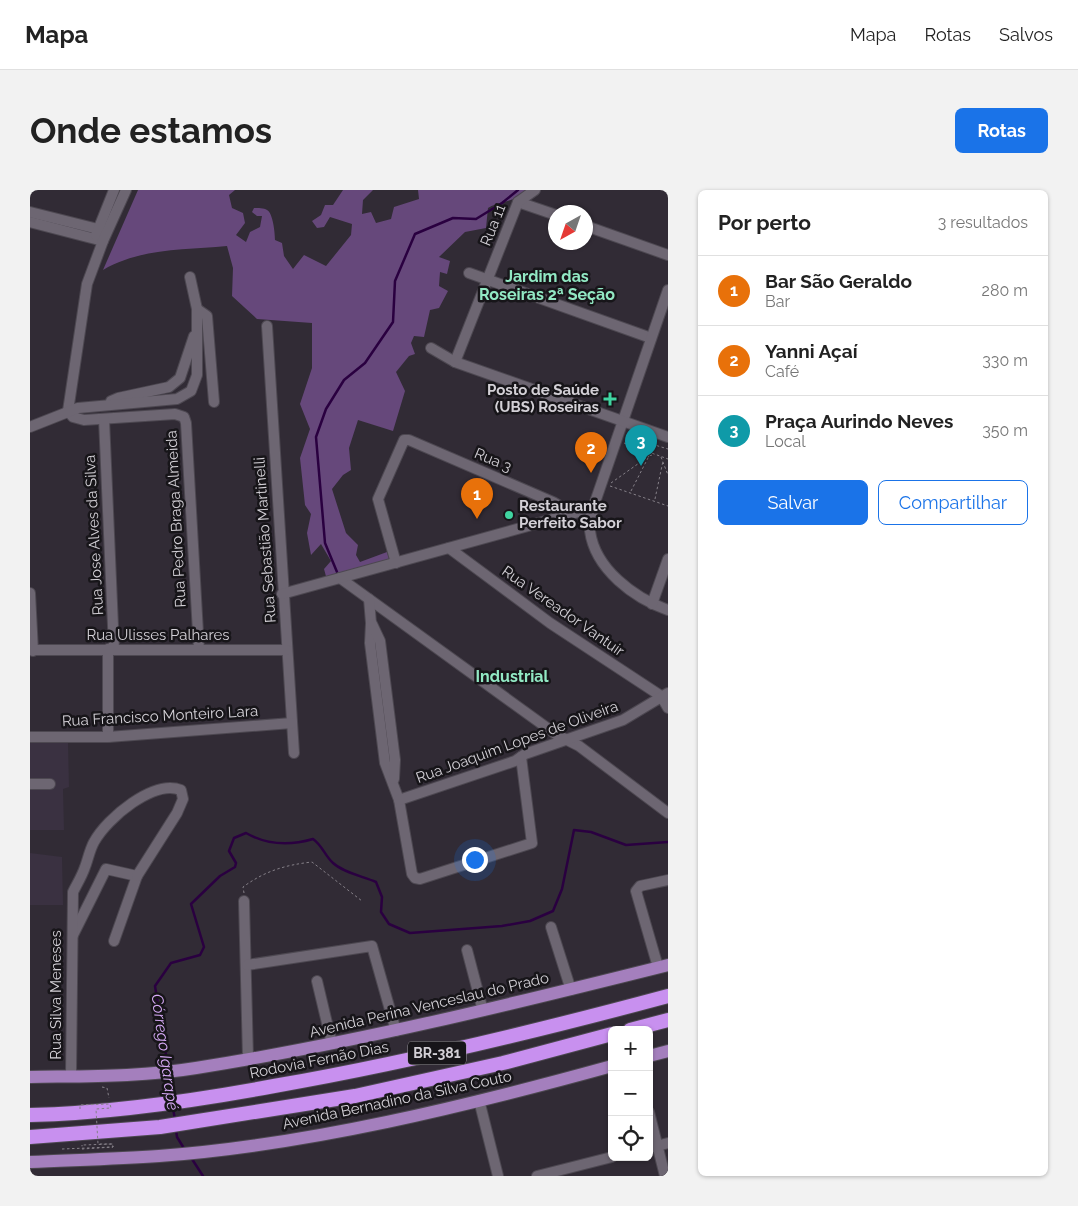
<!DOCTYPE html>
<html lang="pt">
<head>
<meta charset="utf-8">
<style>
  body { margin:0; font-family:Raleway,sans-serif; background:#f2f2f2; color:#222 }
  .controls { position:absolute; right:15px; bottom:15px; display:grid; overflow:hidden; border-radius:8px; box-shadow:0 1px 4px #0004 }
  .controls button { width:45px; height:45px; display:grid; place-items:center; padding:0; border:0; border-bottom:1px solid #e0e0e0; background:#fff; color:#222; font:25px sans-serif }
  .compass { position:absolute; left:518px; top:15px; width:45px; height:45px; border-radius:50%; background:#fff; box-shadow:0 1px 4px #0004; rotate:220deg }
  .you { position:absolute; left:444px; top:669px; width:18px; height:18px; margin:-12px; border:4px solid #fff; border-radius:50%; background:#1a73e8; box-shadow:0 0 0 8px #1a73e833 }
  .badge { display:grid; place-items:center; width:32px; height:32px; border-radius:50%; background:#1a73e8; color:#fff; font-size:16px; font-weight:700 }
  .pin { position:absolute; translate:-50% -41px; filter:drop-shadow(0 1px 2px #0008) }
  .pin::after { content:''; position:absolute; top:26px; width:18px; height:15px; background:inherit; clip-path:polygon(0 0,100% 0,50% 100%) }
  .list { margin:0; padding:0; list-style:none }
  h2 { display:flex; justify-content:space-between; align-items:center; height:65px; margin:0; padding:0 20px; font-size:21px }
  h2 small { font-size:16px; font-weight:400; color:#767676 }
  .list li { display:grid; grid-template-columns:32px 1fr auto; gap:15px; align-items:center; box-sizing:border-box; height:70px; padding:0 20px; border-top:1px solid #e0e0e0 }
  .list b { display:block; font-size:19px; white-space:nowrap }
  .list p { margin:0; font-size:16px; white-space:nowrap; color:#767676 }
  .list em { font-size:16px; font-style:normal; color:#767676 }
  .actions { display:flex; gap:10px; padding:15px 20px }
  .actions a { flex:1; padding:11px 0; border:1px solid #1a73e8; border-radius:8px; text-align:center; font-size:18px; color:#1a73e8 }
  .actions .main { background:#1a73e8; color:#fff }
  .icon { flex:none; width:28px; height:28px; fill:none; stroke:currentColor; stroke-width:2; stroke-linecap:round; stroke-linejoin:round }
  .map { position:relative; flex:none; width:638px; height:986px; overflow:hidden; border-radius:8px }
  header { display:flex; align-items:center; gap:30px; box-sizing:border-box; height:70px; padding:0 25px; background:#fff; border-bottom:1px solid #e0e0e0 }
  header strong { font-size:24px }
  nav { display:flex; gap:28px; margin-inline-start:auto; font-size:18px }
  .intro { display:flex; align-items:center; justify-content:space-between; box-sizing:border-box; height:120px; padding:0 30px }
  h1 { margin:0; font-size:35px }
  .button { padding:12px 22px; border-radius:8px; background:#1a73e8; color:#fff; font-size:18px; font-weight:700 }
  main { display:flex; gap:30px; padding:0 30px }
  aside { flex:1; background:#fff; border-radius:8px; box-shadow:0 1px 4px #0004 }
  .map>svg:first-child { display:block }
  .built { fill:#3a3141 }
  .green { fill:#66487b }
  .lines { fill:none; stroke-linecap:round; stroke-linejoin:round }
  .stream { stroke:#2a0040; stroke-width:2.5 }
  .minor-casing { stroke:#4d4851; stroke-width:12 }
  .major-casing { stroke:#4d4851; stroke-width:14 }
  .highway-casing { stroke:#4d4851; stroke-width:16 }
  .path { stroke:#858088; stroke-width:1; stroke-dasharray:2.5 2.5; stroke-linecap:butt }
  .minor { stroke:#6d6672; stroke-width:10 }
  .major { stroke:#a47fbd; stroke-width:12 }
  .highway { stroke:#c890ef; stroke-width:14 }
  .path-bridge { stroke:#858088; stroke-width:1; stroke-dasharray:2.5 2.5; stroke-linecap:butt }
  .poi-dot { fill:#40d4a1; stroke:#171519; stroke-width:2 }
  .labels { text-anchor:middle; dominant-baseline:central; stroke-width:5; stroke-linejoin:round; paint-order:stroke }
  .shield { fill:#171519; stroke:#9b989d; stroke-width:1 }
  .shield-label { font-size:14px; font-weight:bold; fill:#d3d0d6 }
  .street-label { font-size:15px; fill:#d3d0d6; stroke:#171519 }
  .poi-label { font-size:15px; font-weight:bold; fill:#d3d0d6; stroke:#171519; text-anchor:end }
  .neighbourhood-label { font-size:16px; font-weight:bold; fill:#92e9c4; stroke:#171519 }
  .water-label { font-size:16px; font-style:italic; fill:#d8abf8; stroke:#171519 }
</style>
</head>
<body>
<header>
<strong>Mapa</strong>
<nav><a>Mapa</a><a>Rotas</a><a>Salvos</a></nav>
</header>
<div class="intro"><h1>Onde estamos</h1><a class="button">Rotas</a></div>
<main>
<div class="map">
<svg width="638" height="986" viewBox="0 0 638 986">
  <rect width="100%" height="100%" fill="#312b35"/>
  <g class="built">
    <path d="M38 552 39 597 33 599 34 640H0V553Z"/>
    <path d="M0 663 32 667 33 715H0Z"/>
  </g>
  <path class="green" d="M108 0H205L199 5 202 18 213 23 215 33 206 45 216 52 220 42 230 37 232 26H227L222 22 224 18C228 18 234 18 237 20 243 23 245 43 245 50L252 53 254 66 263 79 274 65 296 76 321 45 322 34 300 27 294 37 287 38 282 31 291 25 295 15H303L313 0H343L333 10 332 24 341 22 346 33 361 29 364 17 389 9 388 0H497C480 15 476 8 458 18L456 38 435 42 409 67 420 71 417 84 410 82 409 96 418 101 409 118 400 120 394 147 384 146 381 153 385 164 379 166 366 182 375 201 363 241 328 230 319 258 321 280 313 285 302 299 316 343 328 355 326 365 330 372 357 362 360 372 297 390 294 379 301 371 291 354 281 365 277 343 281 324 275 315 270 268 280 239 270 214 282 178V133L227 129 202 106 203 78 197 56C155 60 110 58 73 80Z"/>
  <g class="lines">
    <g class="stream">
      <path d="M307 382 295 353 286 247 296 219 314 190 335 173 363 132 365 91 385 44 423 28 446 29 472 13 488 0"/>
      <path d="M138 878 125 796 141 773 170 765 174 757 161 714 190 686 205 677 206 673 199 661 204 648 216 643C237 655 259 656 283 649 292 655 295 666 303 673 314 683 332 686 346 692L352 707 351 722 359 734 380 743 472 736 500 731 523 721 532 699 544 640 561 642 596 655 638 652"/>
      <path d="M139 886 142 907"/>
      <path d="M143 918 145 930"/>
      <path d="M146 940 147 947 155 960"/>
      <path d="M160 966 173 986"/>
    </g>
    <g class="minor-casing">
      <g id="minor">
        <path d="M488 12 526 25"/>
        <path d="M0 22 68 39"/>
        <path d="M0 32 73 51"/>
        <path d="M556 36 638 65"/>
        <path d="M66 45 84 0"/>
        <path d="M439 83 621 148"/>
        <path d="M638 100 563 318C562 325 559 333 560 341 565 379 604 408 638 420"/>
        <path d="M167 119 177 126 184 212"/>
        <path d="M237 136 264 563"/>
        <path d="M401 158 425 172 638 247"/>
        <path d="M425 172 488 12 505 0"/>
        <path d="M81 211 88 208 139 197 150 188 164 146"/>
        <path d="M38 221 43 227 54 230 145 224 154 227 156 233 169 460"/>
        <path d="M38 221 57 94 73 51 96 0"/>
        <path d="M74 229 84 459"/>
        <path d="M0 237 48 218 147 209 161 201 167 185V119L160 87"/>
        <path d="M419 358 520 433 631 506 638 518"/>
        <path d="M366 373 348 309 374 250H379L523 312 528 315 534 326"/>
        <path d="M310 388 527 545 549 556 638 623"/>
        <path d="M0 403 3 461"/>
        <path d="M252 404 563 318"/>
        <path d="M339 409 341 433 340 453 355 573 369 610 382 684 385 688 390 689 502 653 491 567"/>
        <path d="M622 414 638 369"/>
        <path d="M342 434 350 451 365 570 364 589"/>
        <path d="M78 459V547"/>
        <path d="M0 460H257"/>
        <path d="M0 547H78L262 533"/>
        <path d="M0 594H20"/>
        <path d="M369 610 485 571 495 564 593 530 638 503"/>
        <path d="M214 711 218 868"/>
        <path d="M521 737 541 800"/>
        <path d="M43 745 76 679 107 686 84 751"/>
        <path d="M437 760 453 821"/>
        <path d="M217 775 342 756 366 841"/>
        <path d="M628 777 606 701 610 696 638 690"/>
        <path d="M287 791 302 854"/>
        <path d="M41 886 43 702C47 694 52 686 55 677 58 669 60 659 64 652 77 628 124 589 151 600L153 609 147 623 107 686"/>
        <path d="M449 910 468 986"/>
        <path d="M619 922 635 986"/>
        <path d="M619 958 638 953"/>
        <path d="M507 986 582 967"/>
      </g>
    </g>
    <g class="major-casing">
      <g id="major">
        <path d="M619 866 638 861"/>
        <path d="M0 887C55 886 111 887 166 878 325 853 482 814 638 775"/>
        <path d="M0 972C43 970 86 969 129 966 279 955 437 916 582 876"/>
      </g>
    </g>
    <g class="highway-casing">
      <g id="highway">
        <path d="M600 840 638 830"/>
        <path d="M0 925C82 923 163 911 244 896 376 873 508 841 638 806"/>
        <path d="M0 947 130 937 325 906 473 873 582 844"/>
      </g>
    </g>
    <g class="path">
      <path d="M598 247 638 259"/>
      <path d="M594 253 638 269"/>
      <path d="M631 267 638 285"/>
      <path d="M581 293 619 266"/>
      <path d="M580 296 638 316"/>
      <path d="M601 301 619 266 622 265"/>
      <path d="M625 309 633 271"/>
      <path d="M214 703 213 697C235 681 255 675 282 672L332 711"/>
      <path d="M72 897 77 898 79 908"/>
      <path d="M32 959 83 957 82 954 53 955"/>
    </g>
    <use href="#minor" class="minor"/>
    <use href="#major" class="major"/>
    <use href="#highway" class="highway"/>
    <path class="path-bridge" d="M50 919V915L80 914 81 918 66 919 68 954H83V957L52 959V955"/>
  </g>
  <g class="poi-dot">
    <path d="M577.5 201.5h5v5h5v5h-5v5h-5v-5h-5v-5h5z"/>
    <circle cx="479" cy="325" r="5"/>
  </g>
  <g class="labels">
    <rect class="shield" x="378" y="851.5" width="58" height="23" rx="4"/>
    <g class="shield-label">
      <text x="407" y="863">BR-381</text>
    </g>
    <g class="street-label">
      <text transform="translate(463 35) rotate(-68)">Rua 11</text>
      <text transform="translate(463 270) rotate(23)">Rua 3</text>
      <text transform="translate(146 329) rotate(-93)">Rua Pedro Braga Almeida</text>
      <text transform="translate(64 345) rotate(-93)">Rua Jose Alves da Silva</text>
      <text transform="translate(235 350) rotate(-94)">Rua Sebastião Martinelli</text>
      <text transform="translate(533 421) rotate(35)">Rua Vereador Vantuir</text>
      <text x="128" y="445">Rua Ulisses Palhares</text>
      <text transform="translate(130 526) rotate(-3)">Rua Francisco Monteiro Lara</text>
      <text transform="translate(487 552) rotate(-20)">Rua Joaquim Lopes de Oliveira</text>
      <text transform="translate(26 805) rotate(-90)">Rua Silva Meneses</text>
      <text transform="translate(399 815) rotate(-13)">Avenida Perina Venceslau do Prado</text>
      <text transform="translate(289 870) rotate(-11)">Rodovia Fernão Dias</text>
      <text transform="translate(367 910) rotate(-12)">Avenida Bernadino da Silva Couto</text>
    </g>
    <g class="poi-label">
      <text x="569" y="200">Posto de Saúde<tspan x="569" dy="17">(UBS) Roseiras</tspan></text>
      <text x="489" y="316" text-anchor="start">Restaurante<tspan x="489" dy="17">Perfeito Sabor</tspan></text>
    </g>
    <g class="neighbourhood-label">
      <text x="517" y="86">Jardim das<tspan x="517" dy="18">Roseiras 2ª Seção</tspan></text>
      <text x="482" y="486">Industrial</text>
    </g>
    <g class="water-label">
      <text transform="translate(135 862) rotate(82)">Córrego Igarapé</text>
    </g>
  </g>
</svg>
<div class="controls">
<button>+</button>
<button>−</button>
<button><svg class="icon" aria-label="locate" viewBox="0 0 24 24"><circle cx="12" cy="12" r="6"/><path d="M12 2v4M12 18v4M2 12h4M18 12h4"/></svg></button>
</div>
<svg class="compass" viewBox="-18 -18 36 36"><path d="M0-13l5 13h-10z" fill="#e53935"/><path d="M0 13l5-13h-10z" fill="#767676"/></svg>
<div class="you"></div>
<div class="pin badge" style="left:447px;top:329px;background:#e8710a">1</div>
<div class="pin badge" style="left:561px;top:283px;background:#e8710a">2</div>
<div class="pin badge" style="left:611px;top:276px;background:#0f9aa8">3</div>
</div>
<aside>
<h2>Por perto<small>3 resultados</small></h2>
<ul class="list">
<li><span class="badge" style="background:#e8710a">1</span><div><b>Bar São Geraldo</b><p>Bar</p></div><em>280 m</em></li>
<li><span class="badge" style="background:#e8710a">2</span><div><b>Yanni Açaí</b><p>Café</p></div><em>330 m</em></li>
<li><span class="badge" style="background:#0f9aa8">3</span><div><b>Praça Aurindo Neves</b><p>Local</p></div><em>350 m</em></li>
</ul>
<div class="actions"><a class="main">Salvar</a><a>Compartilhar</a></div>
</aside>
</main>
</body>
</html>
